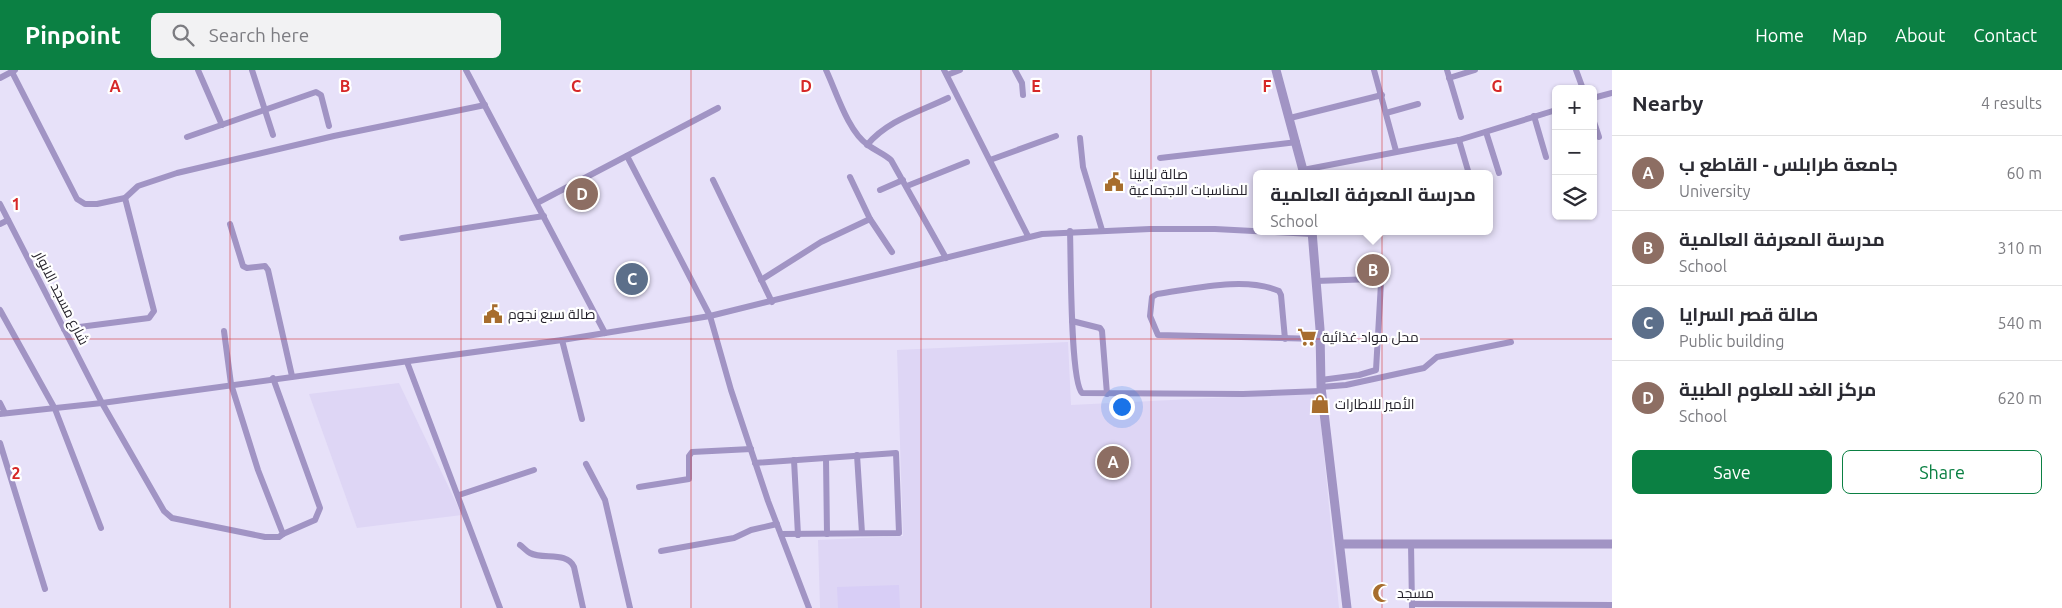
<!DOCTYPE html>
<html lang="en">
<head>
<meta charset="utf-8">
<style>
  body { margin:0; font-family:Ubuntu,Cairo,sans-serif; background:#f2f2f3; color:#2b2b33 }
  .controls { position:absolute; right:15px; top:15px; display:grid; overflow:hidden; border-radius:8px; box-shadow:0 1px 4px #0004 }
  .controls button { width:45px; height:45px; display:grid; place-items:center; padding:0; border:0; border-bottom:1px solid #e1e1e2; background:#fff; color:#2b2b33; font:25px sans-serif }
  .you { position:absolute; left:1121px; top:336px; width:18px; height:18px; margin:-12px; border:4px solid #fff; border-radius:50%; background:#1a73e8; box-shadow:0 0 0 8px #1a73e833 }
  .badge { display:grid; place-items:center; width:32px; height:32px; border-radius:50%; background:#0b8043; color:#fff; font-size:16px; font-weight:700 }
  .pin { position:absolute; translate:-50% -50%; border:2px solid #fff; box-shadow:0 1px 5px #0006 }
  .popup { position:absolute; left:1253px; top:100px; width:240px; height:65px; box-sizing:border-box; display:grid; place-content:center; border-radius:8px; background:#fff; filter:drop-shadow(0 1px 4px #0005); font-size:16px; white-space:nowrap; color:#7c7c81 }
  .popup b { font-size:19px; color:#2b2b33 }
  .popup::after { content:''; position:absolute; left:50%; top:100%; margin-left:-10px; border:10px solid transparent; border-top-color:#fff }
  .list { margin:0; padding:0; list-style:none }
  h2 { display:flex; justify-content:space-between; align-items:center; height:65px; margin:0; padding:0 20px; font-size:21px }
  h2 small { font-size:16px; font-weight:400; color:#7c7c81 }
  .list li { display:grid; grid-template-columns:32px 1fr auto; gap:15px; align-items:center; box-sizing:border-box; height:75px; padding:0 20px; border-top:1px solid #e1e1e2 }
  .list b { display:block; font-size:19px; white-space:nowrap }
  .list p { margin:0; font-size:16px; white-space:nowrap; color:#7c7c81 }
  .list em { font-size:16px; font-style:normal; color:#7c7c81 }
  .actions { display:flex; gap:10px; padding:15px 20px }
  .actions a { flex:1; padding:11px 0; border:1px solid #0b8043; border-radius:8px; text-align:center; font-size:18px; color:#0b8043 }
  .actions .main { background:#0b8043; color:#fff }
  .icon { flex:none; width:28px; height:28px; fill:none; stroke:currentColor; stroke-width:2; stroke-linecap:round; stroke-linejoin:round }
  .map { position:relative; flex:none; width:1612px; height:538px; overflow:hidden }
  header { display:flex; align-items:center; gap:30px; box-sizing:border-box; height:70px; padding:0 25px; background:#0b8043; color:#fff }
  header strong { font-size:24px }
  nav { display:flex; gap:28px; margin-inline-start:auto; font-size:18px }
  .search { width:350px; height:45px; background:#f2f2f3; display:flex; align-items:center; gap:12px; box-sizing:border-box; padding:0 18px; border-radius:8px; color:#7c7c81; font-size:19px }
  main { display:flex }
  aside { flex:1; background:#fff }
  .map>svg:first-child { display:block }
  .built { fill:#ded6f5 }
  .green { fill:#d8cef6 }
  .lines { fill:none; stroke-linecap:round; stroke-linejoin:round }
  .minor { stroke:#a194c4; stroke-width:6 }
  .tertiary { stroke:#a194c4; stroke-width:9 }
  .grid { fill:none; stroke:#d62828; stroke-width:1; stroke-opacity:0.55 }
  .labels { text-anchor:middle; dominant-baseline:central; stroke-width:4.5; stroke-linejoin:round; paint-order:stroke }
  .poi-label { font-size:14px; fill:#25222b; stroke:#fff; text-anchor:start }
  .street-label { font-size:14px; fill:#25222b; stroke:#fff }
  .grid-label { font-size:16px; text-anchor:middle; font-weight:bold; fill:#d62828; stroke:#fff; stroke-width:4.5; stroke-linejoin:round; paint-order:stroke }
</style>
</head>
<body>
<header>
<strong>Pinpoint</strong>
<div class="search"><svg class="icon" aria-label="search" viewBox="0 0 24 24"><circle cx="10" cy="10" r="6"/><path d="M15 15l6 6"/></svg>Search here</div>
<nav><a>Home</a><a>Map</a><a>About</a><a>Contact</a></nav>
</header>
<main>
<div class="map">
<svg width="1612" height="538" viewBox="0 0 1612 538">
  <rect width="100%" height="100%" fill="#e7e1f9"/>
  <g class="built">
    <path d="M1068 272 1071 335 1314 323V334L1320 344 1339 538H820L818 470 903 466 897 280Z"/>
    <path d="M399 313 462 445 357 458 309 324Z"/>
  </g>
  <path class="green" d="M899 515 900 538H838L837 517Z"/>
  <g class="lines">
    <g class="minor">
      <path d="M198 0 222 55"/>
      <path d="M252 0 273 65"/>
      <path d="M466 0 605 263"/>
      <path d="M826 0C836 21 848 62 868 75 876 81 884 84 891 90L946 188"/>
      <path d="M944 0 1028 166"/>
      <path d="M1015 0 1022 13 1023 25"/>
      <path d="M1374 0 1396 81"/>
      <path d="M1447 0 1461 47"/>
      <path d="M1576 0 1583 19"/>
      <path d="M12 2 77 129 85 134H97L125 128 138 116 177 103 334 66 485 35"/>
      <path d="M947 5 960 0"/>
      <path d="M0 8 15 0"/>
      <path d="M1449 8 1475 0"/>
      <path d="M1593 28 1612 23"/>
      <path d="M1386 43 1418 34"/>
      <path d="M1534 46 1546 87"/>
      <path d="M1290 48 1382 25"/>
      <path d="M1593 49 1599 67"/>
      <path d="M1486 62 1499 103"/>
      <path d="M187 67 316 22 321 25 329 56"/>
      <path d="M1080 68 1083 97 1102 160"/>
      <path d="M1459 70 1469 104"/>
      <path d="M867 75C888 50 919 42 948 28"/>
      <path d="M627 86 710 246 731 320 768 431 809 538"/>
      <path d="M1160 88 1297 72"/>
      <path d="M990 90 1056 66"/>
      <path d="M1303 100 1459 70 1556 40"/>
      <path d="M850 107 870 149 892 182"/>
      <path d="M713 110 772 232"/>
      <path d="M907 116 967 92"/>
      <path d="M880 120 903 110"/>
      <path d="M537 133 718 38"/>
      <path d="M0 134 102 333 164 441 172 448 265 467H279L283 464 258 400 231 314 224 261"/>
      <path d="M0 154 8 150"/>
      <path d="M230 154 243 196 247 198 265 196 268 200 292 306"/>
      <path d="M1070 161C1071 186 1070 311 1082 323L1243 324 1321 321"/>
      <path d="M402 168 544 146"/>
      <path d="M761 210 821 172 870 149"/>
      <path d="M1316 211 1373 209 1380 210 1381 213 1376 300 1359 305 1321 310"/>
      <path d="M0 240 55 339 101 458"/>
      <path d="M1072 251 1100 258 1102 261 1107 324"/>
      <path d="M64 259 149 248 154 241 125 128"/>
      <path d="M1285 269 1281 225 1279 221C1245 206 1193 219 1157 224L1152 227 1150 246 1158 265 1320 269"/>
      <path d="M562 270 582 349"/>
      <path d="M407 292 500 538"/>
      <path d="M273 308 320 438 315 450 283 464"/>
      <path d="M1321 317 1346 315 1424 298 1437 287 1511 272"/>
      <path d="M0 333 5 343"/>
      <path d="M0 344 102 333 562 270 710 246 1042 164 1150 159H1215L1312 164"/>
      <path d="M0 373 45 519"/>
      <path d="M857 385 862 463"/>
      <path d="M826 388 827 464"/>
      <path d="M794 390 798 465"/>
      <path d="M755 393 896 383 899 463 781 464"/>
      <path d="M586 394 605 430 630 538"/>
      <path d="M639 417 689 409V386L692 382 751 379"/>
      <path d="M459 425 534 400"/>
      <path d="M1411 473 1412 537"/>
      <path d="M520 475C523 477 526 481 530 483 543 490 567 481 574 497L583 538"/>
      <path d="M661 481 734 468 751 460 777 454"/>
      <path d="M1412 534 1612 535"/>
    </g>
    <g class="tertiary">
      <path d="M1276 0 1304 104"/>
      <path d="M1312 161 1320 259 1321 317 1347 538"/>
      <path d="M1340 474H1612"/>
    </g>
  </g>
  <path class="grid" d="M230 0V538M461 0V538M691 0V538M921 0V538M1151 0V538M1382 0V538M0 269H1612"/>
  <defs>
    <g id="civic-bare" transform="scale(1.5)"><path d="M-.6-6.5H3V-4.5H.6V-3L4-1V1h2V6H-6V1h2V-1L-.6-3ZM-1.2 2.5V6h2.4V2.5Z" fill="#a76d2d" stroke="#fff" stroke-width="2.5" paint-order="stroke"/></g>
    <g id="supermarket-bare" transform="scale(1.5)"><path d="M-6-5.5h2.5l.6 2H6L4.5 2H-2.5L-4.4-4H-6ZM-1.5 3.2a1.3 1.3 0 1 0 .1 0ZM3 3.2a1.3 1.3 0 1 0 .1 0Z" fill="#a76d2d" stroke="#fff" stroke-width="2.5" paint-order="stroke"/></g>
    <g id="shop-bare" transform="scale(1.5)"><path d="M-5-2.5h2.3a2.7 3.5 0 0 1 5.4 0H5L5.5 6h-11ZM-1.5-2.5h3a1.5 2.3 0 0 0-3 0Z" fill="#a76d2d" stroke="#fff" stroke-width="2.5" paint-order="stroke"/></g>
    <g id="mosque-bare" transform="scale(1.5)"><path d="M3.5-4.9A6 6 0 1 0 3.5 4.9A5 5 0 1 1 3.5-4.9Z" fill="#a76d2d" stroke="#fff" stroke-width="2.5" paint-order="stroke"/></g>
  </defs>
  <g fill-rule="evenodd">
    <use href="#civic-bare" x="1114" y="112"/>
    <use href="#civic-bare" x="493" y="244"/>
    <use href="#supermarket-bare" x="1307" y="267"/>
    <use href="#shop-bare" x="1320" y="334"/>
    <use href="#mosque-bare" x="1382" y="523"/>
  </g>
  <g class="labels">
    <g class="poi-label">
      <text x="1129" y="104">صالة ليالينا<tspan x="1129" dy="16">للمناسبات الاجتماعية</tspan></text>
      <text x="508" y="244">صالة سبع نجوم</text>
      <text x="1322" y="267">محل مواد غذائية</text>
      <text x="1335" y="334">الأمير للاطارات</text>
      <text x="1397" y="523">مسجد</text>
    </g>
    <g class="street-label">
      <text transform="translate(62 228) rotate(63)">شارع مسجد الانوار</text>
    </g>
  </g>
  <g class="grid-label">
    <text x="115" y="22">A</text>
    <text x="345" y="22">B</text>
    <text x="576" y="22">C</text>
    <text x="806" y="22">D</text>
    <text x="1036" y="22">E</text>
    <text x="1267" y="22">F</text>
    <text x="1497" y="22">G</text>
    <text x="16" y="140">1</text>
    <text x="16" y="409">2</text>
  </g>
</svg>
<div class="controls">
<button>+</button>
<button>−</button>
<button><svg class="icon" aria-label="layers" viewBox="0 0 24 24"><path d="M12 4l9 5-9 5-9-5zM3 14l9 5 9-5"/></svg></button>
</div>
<div class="you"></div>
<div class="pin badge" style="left:1113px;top:392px;background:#8d6e63">A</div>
<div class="pin badge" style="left:1373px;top:200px;background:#8d6e63">B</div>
<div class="popup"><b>مدرسة المعرفة العالمية</b>School</div>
<div class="pin badge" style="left:632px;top:209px;background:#5c6f8a">C</div>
<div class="pin badge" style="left:582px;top:124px;background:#8d6e63">D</div>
</div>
<aside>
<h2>Nearby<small>4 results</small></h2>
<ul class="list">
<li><span class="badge" style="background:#8d6e63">A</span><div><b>جامعة طرابلس - القاطع ب</b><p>University</p></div><em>60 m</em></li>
<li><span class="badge" style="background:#8d6e63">B</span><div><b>مدرسة المعرفة العالمية</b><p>School</p></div><em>310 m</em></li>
<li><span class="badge" style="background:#5c6f8a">C</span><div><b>صالة قصر السرايا</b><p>Public building</p></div><em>540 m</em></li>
<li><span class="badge" style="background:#8d6e63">D</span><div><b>مركز الغد للعلوم الطبية</b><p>School</p></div><em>620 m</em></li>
</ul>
<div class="actions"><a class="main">Save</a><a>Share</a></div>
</aside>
</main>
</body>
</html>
